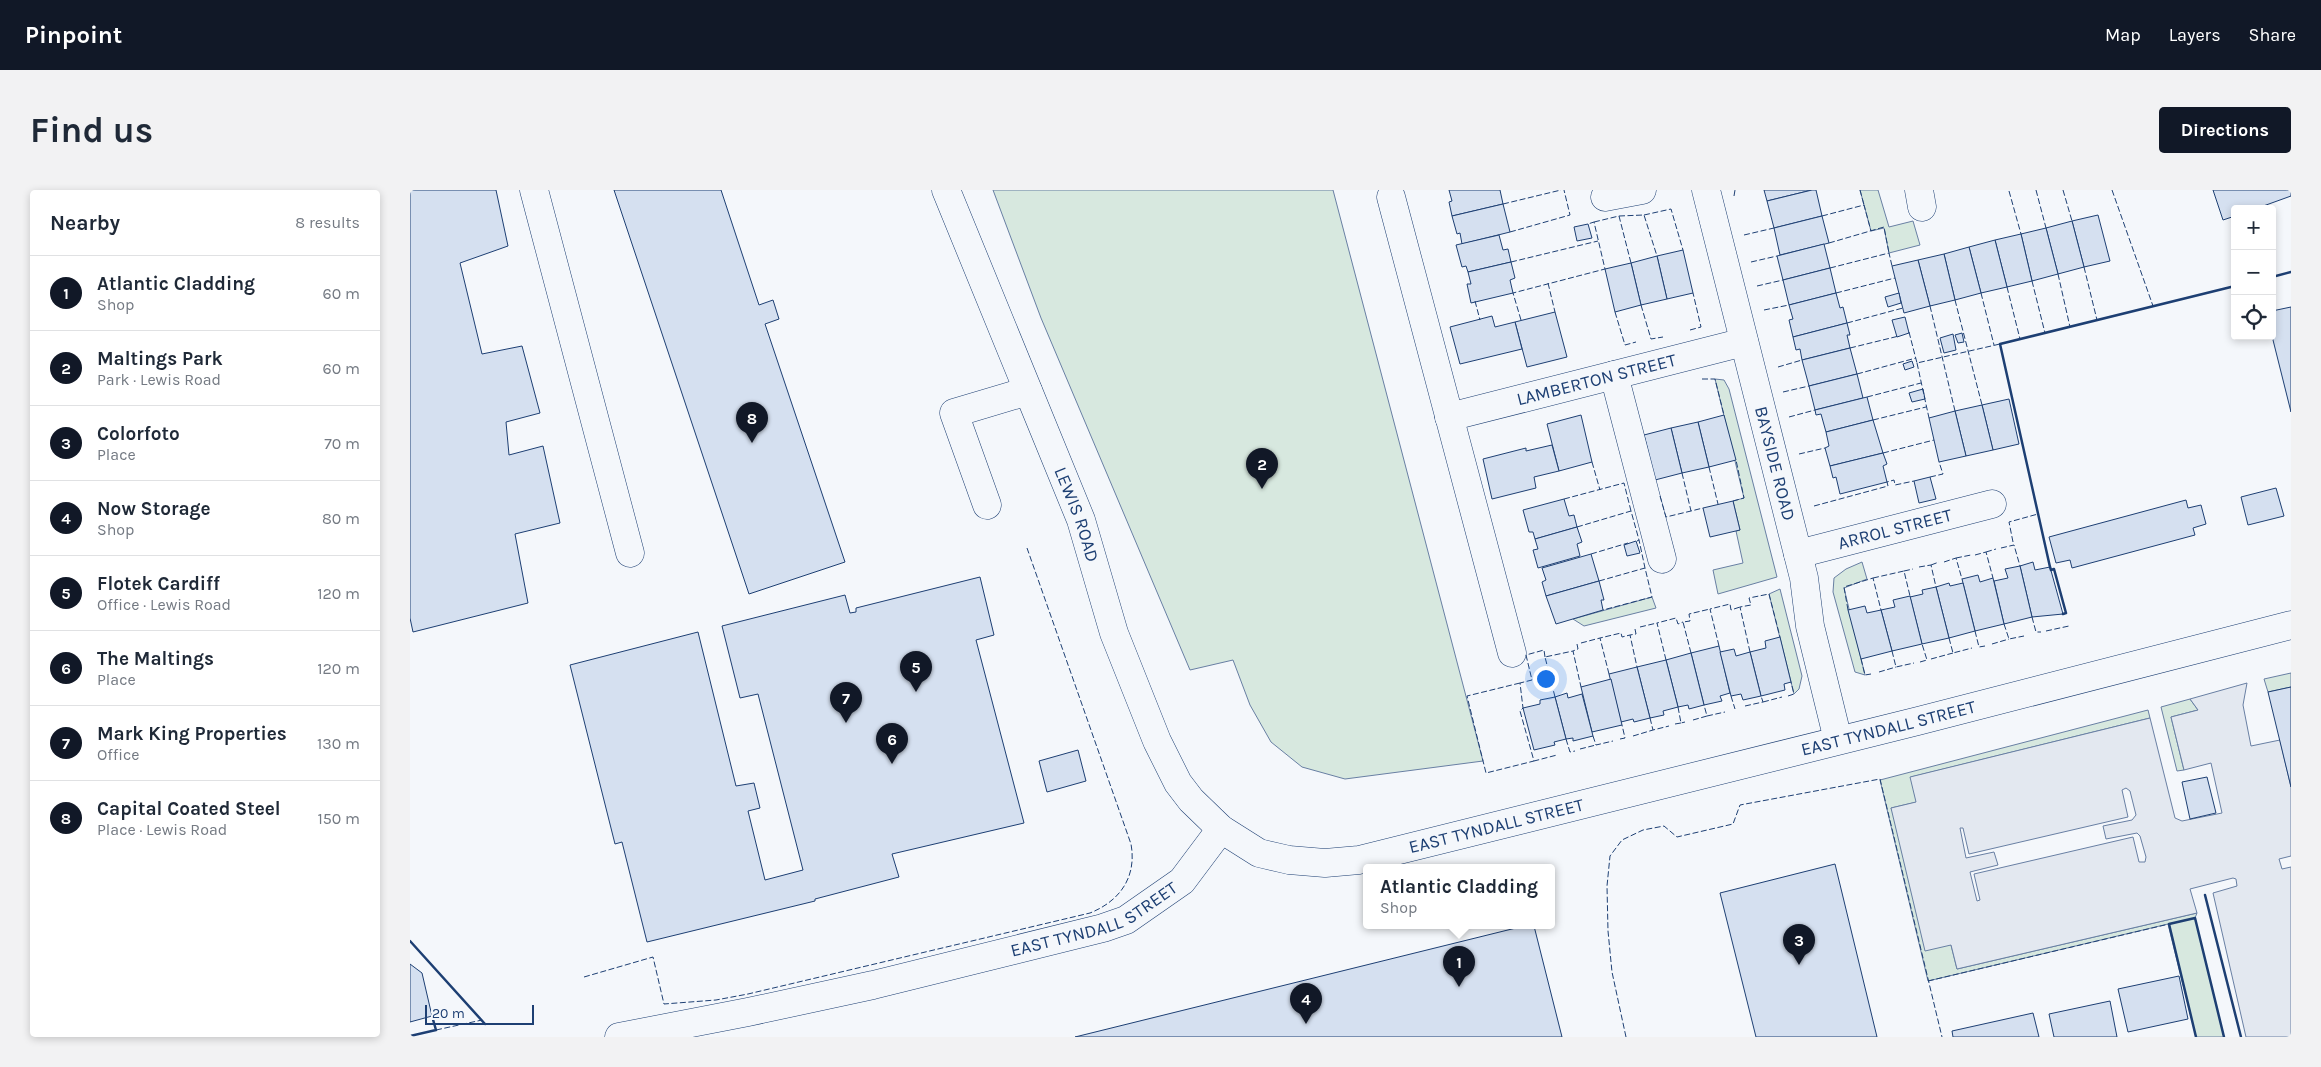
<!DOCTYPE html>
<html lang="en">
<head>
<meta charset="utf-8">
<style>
  body { margin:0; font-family:Karla,sans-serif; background:#f2f2f3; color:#1f2937 }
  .controls { position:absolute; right:15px; top:15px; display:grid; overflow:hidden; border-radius:5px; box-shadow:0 2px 8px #0003 }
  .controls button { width:45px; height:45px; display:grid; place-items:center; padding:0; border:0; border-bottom:1px solid #e0e1e3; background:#fff; color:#1f2937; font:25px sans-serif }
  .scale { position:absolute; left:15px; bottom:12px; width:109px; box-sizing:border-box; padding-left:5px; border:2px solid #1d3f73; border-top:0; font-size:14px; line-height:18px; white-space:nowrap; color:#1d3f73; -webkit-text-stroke:4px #f4f7fb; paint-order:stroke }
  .you { position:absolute; left:1135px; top:488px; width:18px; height:18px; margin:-12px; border:4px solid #fff; border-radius:50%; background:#1a73e8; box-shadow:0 0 0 8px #1a73e833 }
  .badge { display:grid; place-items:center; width:32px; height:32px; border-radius:50%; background:#111827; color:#fff; font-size:16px; font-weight:700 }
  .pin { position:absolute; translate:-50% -41px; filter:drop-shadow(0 1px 2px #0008) }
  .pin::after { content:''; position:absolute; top:26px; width:18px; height:15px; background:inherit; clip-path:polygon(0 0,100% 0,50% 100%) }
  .popup { position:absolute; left:953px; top:674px; width:192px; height:65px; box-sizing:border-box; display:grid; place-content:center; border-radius:5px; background:#fff; filter:drop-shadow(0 1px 4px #0005); font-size:16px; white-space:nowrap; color:#747a83 }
  .popup b { font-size:19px; color:#1f2937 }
  .popup::after { content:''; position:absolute; left:50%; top:100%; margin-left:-10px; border:10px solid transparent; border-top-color:#fff }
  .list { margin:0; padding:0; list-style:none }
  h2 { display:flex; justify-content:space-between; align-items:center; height:65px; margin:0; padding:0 20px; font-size:21px }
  h2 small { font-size:16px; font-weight:400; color:#747a83 }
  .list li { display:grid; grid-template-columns:32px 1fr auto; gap:15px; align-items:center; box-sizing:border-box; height:75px; padding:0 20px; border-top:1px solid #e0e1e3 }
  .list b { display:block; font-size:19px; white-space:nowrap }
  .list p { margin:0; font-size:16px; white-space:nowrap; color:#747a83 }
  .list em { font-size:16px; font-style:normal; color:#747a83 }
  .icon { flex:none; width:28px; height:28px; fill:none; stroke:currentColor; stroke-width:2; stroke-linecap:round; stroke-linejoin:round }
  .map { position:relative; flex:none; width:1881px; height:847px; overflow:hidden; border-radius:5px }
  header { display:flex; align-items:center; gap:30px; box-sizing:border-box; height:70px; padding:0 25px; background:#111827; color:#fff }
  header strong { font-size:24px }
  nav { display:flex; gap:28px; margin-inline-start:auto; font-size:18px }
  .intro { display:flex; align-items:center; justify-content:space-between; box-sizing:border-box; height:120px; padding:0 30px }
  h1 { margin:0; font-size:35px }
  .button { padding:12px 22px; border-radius:5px; background:#111827; color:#fff; font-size:18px; font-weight:700 }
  main { display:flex; gap:30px; padding:0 30px }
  aside { flex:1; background:#fff; border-radius:5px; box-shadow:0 2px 8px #0003 }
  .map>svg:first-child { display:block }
  .green { fill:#d7e8df; stroke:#687fa3 }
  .parking { fill:#e3e8f0; stroke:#687fa3; fill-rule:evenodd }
  .building { fill:#d5e0f0; stroke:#1d3f73 }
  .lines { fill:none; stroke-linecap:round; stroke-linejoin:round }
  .minor-casing { stroke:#1d3f73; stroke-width:29 }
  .minor { stroke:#f4f7fb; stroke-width:28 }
  .fence { stroke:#1d3f73; stroke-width:1; stroke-dasharray:6 2.5; stroke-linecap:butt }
  .wall { stroke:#1d3f73; stroke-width:2.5 }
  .labels { text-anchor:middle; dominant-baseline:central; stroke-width:4; stroke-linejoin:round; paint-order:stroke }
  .street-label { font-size:18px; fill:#1d3f73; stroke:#f4f7fb }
</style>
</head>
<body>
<header>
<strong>Pinpoint</strong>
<nav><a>Map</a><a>Layers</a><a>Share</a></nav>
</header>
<div class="intro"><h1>Find us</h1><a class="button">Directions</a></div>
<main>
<aside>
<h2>Nearby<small>8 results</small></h2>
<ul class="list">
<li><span class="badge">1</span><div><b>Atlantic Cladding</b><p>Shop</p></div><em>60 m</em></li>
<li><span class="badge">2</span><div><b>Maltings Park</b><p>Park · Lewis Road</p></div><em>60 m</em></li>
<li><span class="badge">3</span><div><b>Colorfoto</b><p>Place</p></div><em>70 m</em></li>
<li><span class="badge">4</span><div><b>Now Storage</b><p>Shop</p></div><em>80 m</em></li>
<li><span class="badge">5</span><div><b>Flotek Cardiff</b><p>Office · Lewis Road</p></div><em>120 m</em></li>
<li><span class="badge">6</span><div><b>The Maltings</b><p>Place</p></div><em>120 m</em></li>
<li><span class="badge">7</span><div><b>Mark King Properties</b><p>Office</p></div><em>130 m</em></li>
<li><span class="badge">8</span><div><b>Capital Coated Steel</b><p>Place · Lewis Road</p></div><em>150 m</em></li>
</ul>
</aside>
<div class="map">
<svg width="1881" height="847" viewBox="0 0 1881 847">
  <rect width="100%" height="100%" fill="#f4f7fb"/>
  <g class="green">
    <path d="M583 0H923L1073 571 935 589 892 577 861 552 840 515 823 470 780 480 631 128Z"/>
    <path d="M1450 0H1468L1479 37 1503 31 1510 55 1479 63 1474 38 1461 41Z"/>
    <path d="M1305 189 1314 190 1319 199 1367 387 1308 404 1303 380 1333 373 1326 341 1330 340 1323 311 1334 308Z"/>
    <path d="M1452 372 1457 389 1434 398 1455 485 1445 482 1423 402 1424 388 1436 379Z"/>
    <path d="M1370 399 1392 486 1389 499 1384 504 1359 404Z"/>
    <path d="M1242 407 1246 418 1174 436 1163 429Z"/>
    <path d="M1881 483V497L1858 502 1854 489Z"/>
    <path d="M1780 509 1788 520 1761 527 1774 580 1767 581 1751 517Z"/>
    <path d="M1738 520 1740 528 1501 587 1507 612 1481 618 1541 755 1547 779 1787 723 1785 728 1814 847H1786L1758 734 1518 791 1470 590Z"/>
  </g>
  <path class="parking" d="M1837 493 1833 515 1841 556 1870 550 1881 597V666L1869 669 1872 679 1881 677V847H1836L1803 703 1827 696 1826 689 1823 688 1780 699 1787 723 1547 779 1541 755 1515 761 1481 618 1506 612 1500 587 1740 528 1765 628 1772 631 1812 623 1801 573 1774 580 1761 527 1788 520 1780 509ZM1716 598 1720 601 1726 625 1722 630 1693 636 1696 649 1727 643 1730 646 1736 667 1735 672H1729L1723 647 1564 684 1570 710 1567 711 1560 682 1588 675 1584 662 1556 668 1550 638H1553L1559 664 1718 627 1712 600Z"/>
  <g class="building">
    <path d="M0 0H86L98 56 50 73 72 164 112 156 130 223 96 232 99 265 133 256 150 333 105 344 118 413 3 442 0 428Z"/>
    <path d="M204 0H311L349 115 363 110 369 129 355 134 435 372 339 404Z"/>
    <path d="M1039 0H1090L1093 14 1042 26 1039 12 1042 11Z"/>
    <path d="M1354 0H1402L1357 11Z"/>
    <path d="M1402 0H1406L1412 26 1364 38 1357 11Z"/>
    <path d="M1803 0H1881V6L1845 19H1825V26L1813 30Z"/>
    <path d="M1093 14 1100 42 1052 54 1050 43 1047 44 1042 26Z"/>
    <path d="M1688 25 1700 71 1674 77 1662 31Z"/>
    <path d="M1412 26 1419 53 1370 65 1364 38Z"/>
    <path d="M1662 31 1674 77 1648 84 1636 38Z"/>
    <path d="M1178 34 1182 48 1167 51 1164 37Z"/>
    <path d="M1636 38 1648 84 1622 91 1611 44Z"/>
    <path d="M1611 44 1622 91 1597 97 1585 50Z"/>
    <path d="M1089 45 1093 60 1098 59 1101 72 1058 82 1056 76 1052 77 1046 55Z"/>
    <path d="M1585 50 1597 97 1571 103 1559 57Z"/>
    <path d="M1414 54 1420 78 1373 90 1367 66Z"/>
    <path d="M1559 57 1571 103 1545 110 1534 64Z"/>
    <path d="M1273 60 1283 103 1257 109 1247 66Z"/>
    <path d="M1534 64 1545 110 1520 116 1508 70Z"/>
    <path d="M1247 66 1257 109 1231 115 1221 73Z"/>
    <path d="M1508 70 1520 116 1494 123 1482 76Z"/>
    <path d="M1101 72 1105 88 1100 90 1103 103 1061 113 1057 94H1061L1058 82Z"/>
    <path d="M1221 73 1231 115 1205 122 1195 79Z"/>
    <path d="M1420 78 1426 103 1379 115 1373 90Z"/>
    <path d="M1426 103 1430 118 1433 117 1437 133 1383 147 1379 130 1383 129 1379 115Z"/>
    <path d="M1489 103 1491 113 1478 117 1475 107Z"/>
    <path d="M1881 117V222L1862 146V121Z"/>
    <path d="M1145 122 1157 167 1117 177 1105 132Z"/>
    <path d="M1082 126 1085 137 1105 132 1112 159 1050 174 1040 137Z"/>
    <path d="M1495 127 1499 143 1487 147 1482 130Z"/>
    <path d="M1437 133 1440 145H1437L1440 158 1392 170 1390 159 1386 160 1383 147Z"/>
    <path d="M1552 143 1554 152 1548 153 1545 145Z"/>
    <path d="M1543 144 1546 160 1534 163 1530 148Z"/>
    <path d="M1440 158 1447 184 1399 196 1392 170Z"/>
    <path d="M1502 171 1504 177 1495 180 1493 174Z"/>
    <path d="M1447 184 1453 208 1405 220 1399 196Z"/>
    <path d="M1513 199 1515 209 1502 212 1499 203Z"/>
    <path d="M1457 207 1463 230 1416 242 1411 224 1406 225 1405 220Z"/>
    <path d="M1599 209 1609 254 1583 260 1572 215Z"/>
    <path d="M1572 215 1583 260 1556 266 1545 221Z"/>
    <path d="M1545 221 1556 266 1529 272 1519 228Z"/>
    <path d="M1171 225 1182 272 1149 281 1137 234Z"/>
    <path d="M1314 225 1326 270 1299 277 1288 232Z"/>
    <path d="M1463 230 1473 263 1420 276 1415 258 1419 256 1416 242Z"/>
    <path d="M1288 232 1299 277 1272 283 1261 238Z"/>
    <path d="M1261 238 1272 283 1245 290 1234 245Z"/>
    <path d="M1142 255 1149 281 1124 287 1126 298 1082 309 1073 269 1116 258V261Z"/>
    <path d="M1473 263 1477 274 1473 276 1477 292 1430 304 1426 287 1423 288 1420 276Z"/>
    <path d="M1520 287 1526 309 1509 313 1504 291Z"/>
    <path d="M1866 298 1874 326 1838 335 1831 307Z"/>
    <path d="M1154 309 1159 326 1164 325 1167 337 1125 349 1123 342H1119L1113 320Z"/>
    <path d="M1776 310 1778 318 1791 315 1796 334 1783 338 1785 345 1662 378 1660 370 1646 373 1639 347Z"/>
    <path d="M1323 311 1330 340 1300 347 1293 318Z"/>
    <path d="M1167 337 1172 352 1167 354 1170 366 1128 378 1123 360 1128 359 1125 349Z"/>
    <path d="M1226 351 1230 363 1217 366 1214 355Z"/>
    <path d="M1181 364 1189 391 1136 406 1132 392 1136 390 1132 378Z"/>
    <path d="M1623 372 1625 380 1640 377 1653 424 1622 427 1610 376Z"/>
    <path d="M1610 376 1622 427 1594 434 1584 391 1598 388 1595 379Z"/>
    <path d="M1568 385 1570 392 1583 388 1594 434 1565 441 1552 389Z"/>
    <path d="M570 387 584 445 566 450 614 633 482 664 489 687 405 709V711L237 752 212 652 205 654 160 475 288 442 326 596 344 593 350 618 338 621 355 690 393 680 348 504 330 508 312 436 435 405 440 423 446 422V418Z"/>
    <path d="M1189 391 1194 410H1191L1193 420 1146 434 1136 406Z"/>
    <path d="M1539 393 1540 396 1553 393 1565 441 1539 448 1526 397Z"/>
    <path d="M1526 397 1539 448 1512 454 1500 407 1513 404 1512 400Z"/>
    <path d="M1500 406 1512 454 1482 461 1471 420 1485 417 1483 410Z"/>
    <path d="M1455 416 1457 423 1471 420 1482 461 1451 469 1438 420Z"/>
    <path d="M1370 447 1381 492 1374 494 1375 500 1351 506 1340 462 1356 458 1355 451Z"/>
    <path d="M1309 456 1320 503 1310 506 1312 511 1294 515 1281 463Z"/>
    <path d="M1324 459 1326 466 1340 462 1351 506 1333 510 1331 504 1321 506 1310 462Z"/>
    <path d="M1281 463 1294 515 1279 519 1278 515 1268 517 1256 470Z"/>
    <path d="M1256 470 1268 517 1253 521 1254 525 1240 528 1227 477Z"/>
    <path d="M1227 477 1240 528 1224 532 1223 529 1211 532 1199 484Z"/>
    <path d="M1201 489 1212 535 1182 542 1171 497Z"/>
    <path d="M1881 497V597L1858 502Z"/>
    <path d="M1157 503 1158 508 1172 504 1183 546 1163 551V548L1156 549 1145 507Z"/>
    <path d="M1145 507 1156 549 1144 552 1145 555 1124 560 1113 518 1130 514V510Z"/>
    <path d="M668 560 676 591 637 602 629 571Z"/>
    <path d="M1797 587 1806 623 1780 629 1772 592Z"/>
    <path d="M1425 674 1467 847H1346L1310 703Z"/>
    <path d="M1114 736H1124L1152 847H665Z"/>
    <path d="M0 774 12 783 22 826 0 832Z"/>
    <path d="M1769 786 1778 829 1718 842 1708 799Z"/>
    <path d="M1700 811 1707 847H1644L1639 824Z"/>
    <path d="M1623 823 1629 847H1543L1542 841Z"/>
  </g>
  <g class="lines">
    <g class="minor-casing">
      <g id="minor">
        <path d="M124 0 220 363"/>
        <path id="s1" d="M536 0 671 330 704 443 747 551 768 593 781 610 811 639 849 663 879 670 915 673 949 670 1508 531 1881 435"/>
        <path id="s2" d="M1296 0 1394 388 1400 436 1428 550"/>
        <path d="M1509 0 1512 17"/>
        <path d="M981 7 1102 463"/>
        <path d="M1195 7 1232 0"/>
        <path d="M1204 185 1252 369"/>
        <path id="s3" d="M1039 227 1334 152"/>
        <path d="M577 315 544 223 618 201"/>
        <path id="s4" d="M1388 364 1582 314"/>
        <path id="s5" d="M209 847 338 822 463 795 693 738 716 730 772 691 811 639"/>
      </g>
    </g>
    <use href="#minor" class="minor"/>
    <g class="fence">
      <path d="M1450 0 1454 15"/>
      <path d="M1626 0 1636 38"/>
      <path d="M1653 0 1662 31"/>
      <path d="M1702 0 1743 116"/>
      <path d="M1599 1 1611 44"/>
      <path d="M1324 6 1325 0"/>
      <path d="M1093 14 1151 0"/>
      <path d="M1234 25 1261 19 1273 60"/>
      <path d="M1209 26 1234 25 1247 66"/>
      <path d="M1412 26 1454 15 1461 41"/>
      <path d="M1184 32 1209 26 1221 73"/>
      <path d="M1100 42 1160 25 1154 0"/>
      <path d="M1334 45 1364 38"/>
      <path d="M1419 53 1474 37 1479 63"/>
      <path d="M1101 72 1188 51"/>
      <path d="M1341 72 1367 66"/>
      <path d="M1674 77 1687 130"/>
      <path d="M1420 78 1479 63 1482 76"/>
      <path d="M1648 84 1660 137"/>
      <path d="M1622 91 1635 143"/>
      <path d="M1138 93 1145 122"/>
      <path d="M1347 96 1373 90"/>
      <path d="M1597 97 1610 149"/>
      <path d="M1426 103 1485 88"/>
      <path d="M1571 103 1584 155"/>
      <path d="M1545 110 1572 215"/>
      <path d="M1065 111 1070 130"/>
      <path d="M1231 115 1241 149 1253 147"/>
      <path d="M1520 116 1545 221"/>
      <path d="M1354 120 1379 115"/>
      <path d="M1205 122 1215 155 1226 152"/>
      <path d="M1111 130 1103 103 1195 79 1184 32 1178 34"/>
      <path d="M1437 133 1493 118"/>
      <path d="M1280 140 1291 137 1283 103"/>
      <path d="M1499 142 1507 173 1590 154"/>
      <path d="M1440 158 1489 146"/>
      <path d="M1507 173 1519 228"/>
      <path d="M1368 177 1392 170"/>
      <path d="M1447 184 1506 168"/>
      <path d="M1292 189H1305L1314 225"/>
      <path d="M1373 202 1399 196"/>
      <path d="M1457 207 1511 193"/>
      <path d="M1379 227 1405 220"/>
      <path d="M1463 230 1516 217"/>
      <path d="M1473 263 1524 250"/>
      <path d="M1389 264 1415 258"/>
      <path d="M1182 272 1190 300"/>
      <path d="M1299 277 1308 314"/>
      <path d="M1272 283 1281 321 1293 318"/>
      <path d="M1520 287 1533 284 1529 272"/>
      <path d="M1250 306 1256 327 1281 321"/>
      <path d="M1154 309 1214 293 1221 321"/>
      <path d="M1323 311 1334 308 1326 270"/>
      <path d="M1404 316 1478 296 1477 292 1484 290 1485 295 1504 291"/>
      <path d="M1167 337 1221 321 1229 350"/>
      <path d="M1227 351 1229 350 1235 378"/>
      <path d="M1603 352 1599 332 1628 324"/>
      <path d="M1591 358 1604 355 1610 376"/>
      <path d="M1576 362 1586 359"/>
      <path d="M1181 364 1218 353"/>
      <path d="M1565 365 1576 362 1583 388"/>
      <path d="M1546 368 1561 365"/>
      <path d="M1534 372 1546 368 1552 389"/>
      <path d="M1521 375 1529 372"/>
      <path d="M1509 377 1521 375 1526 397"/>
      <path d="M1494 381 1503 379"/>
      <path d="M1463 388 1494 381 1500 406"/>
      <path d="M1189 391 1235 378 1242 407 1193 420"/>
      <path d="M1438 420 1434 397 1463 388 1471 420"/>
      <path d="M1622 427 1626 442H1631"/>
      <path d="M1594 434 1599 449 1614 446"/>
      <path d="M1230 437 1247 433"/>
      <path d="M1225 439 1226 444 1220 445 1227 477"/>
      <path d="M1565 441 1569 457 1575 456"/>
      <path d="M1636 441 1659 436"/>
      <path d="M1539 448 1543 463 1562 458"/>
      <path d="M1171 453 1190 448"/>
      <path d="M1167 454 1168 459 1163 461 1171 497"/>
      <path d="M1582 454 1599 449"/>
      <path d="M1309 456 1300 419 1320 414 1321 420 1330 417"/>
      <path d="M1482 461 1486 477 1504 473"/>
      <path d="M1340 462 1330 417 1341 415 1339 408 1359 404 1370 447"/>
      <path d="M1281 463 1273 432 1280 431 1279 424 1300 419"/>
      <path d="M1135 467 1134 460 1116 465 1122 490 1110 493 1113 518 1110 521 1124 571 1147 565"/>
      <path d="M1451 469 1455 485 1461 484"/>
      <path d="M1521 469 1543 463"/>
      <path d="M1256 470 1247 433 1266 428 1268 434 1273 432"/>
      <path d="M1510 472 1517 470 1512 454"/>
      <path d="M1469 482 1486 477"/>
      <path d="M1199 484 1190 448 1211 443 1212 447 1220 445"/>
      <path d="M1110 493 1057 506 1076 583 1124 571"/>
      <path d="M1321 506 1325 519"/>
      <path d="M1378 506 1384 504 1381 492"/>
      <path d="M1145 507 1135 467 1163 461"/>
      <path d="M1353 512 1372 507"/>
      <path d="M1335 516 1353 512 1351 506"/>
      <path d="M1268 517 1271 533 1275 532"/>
      <path d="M1297 526 1315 522"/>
      <path d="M1240 528 1243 540 1259 536"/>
      <path d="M1283 530 1297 526 1294 515"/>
      <path d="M1265 534 1271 533"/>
      <path d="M1183 546 1186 555 1203 551"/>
      <path d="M1223 546 1243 540"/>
      <path d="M1156 549 1160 562 1165 561"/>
      <path d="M1210 549 1215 548 1212 535"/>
      <path d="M1170 559 1186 555"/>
      <path d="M174 787 243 767 254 814 306 810 338 804 680 723C710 711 727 687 721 654L617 358"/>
      <path d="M1518 791 1759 734"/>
      <path d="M26 840 72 830"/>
      <path d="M1216 847 1202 782 1198 741 1197 696 1200 666 1212 650 1233 640 1254 636 1267 647 1323 634 1330 615 1470 589 1532 847"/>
    </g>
    <g class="wall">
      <path d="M1862 87 1881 82"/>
      <path d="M1653 424 1656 423 1644 379 1641 380 1640 377 1590 154 1825 96"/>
      <path d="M1795 705 1831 847"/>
      <path d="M0 751 75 834"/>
      <path d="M0 846 26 840 22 826"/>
      <path d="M1786 847 1759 734 1785 728 1814 847"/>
    </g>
  </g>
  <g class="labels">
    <g class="street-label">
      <text stroke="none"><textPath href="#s3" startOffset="152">LAMBERTON STREET</textPath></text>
      <text stroke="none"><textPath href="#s2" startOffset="282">BAYSIDE ROAD</textPath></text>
      <text stroke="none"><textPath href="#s1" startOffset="350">LEWIS ROAD</textPath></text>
      <text stroke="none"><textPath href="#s4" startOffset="100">ARROL STREET</textPath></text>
      <text stroke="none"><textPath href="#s1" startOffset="1392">EAST TYNDALL STREET</textPath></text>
      <text stroke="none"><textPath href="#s1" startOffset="988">EAST TYNDALL STREET</textPath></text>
      <text stroke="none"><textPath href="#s5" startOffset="491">EAST TYNDALL STREET</textPath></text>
    </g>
  </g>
</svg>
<div class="controls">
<button>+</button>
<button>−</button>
<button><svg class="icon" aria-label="locate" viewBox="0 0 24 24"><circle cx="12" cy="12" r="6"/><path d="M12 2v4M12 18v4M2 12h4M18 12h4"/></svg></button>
</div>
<div class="scale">20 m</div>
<div class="you"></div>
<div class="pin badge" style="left:1049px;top:797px">1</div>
<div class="popup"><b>Atlantic Cladding</b>Shop</div>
<div class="pin badge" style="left:852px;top:299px">2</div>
<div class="pin badge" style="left:1389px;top:775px">3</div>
<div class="pin badge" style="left:896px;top:834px">4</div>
<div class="pin badge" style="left:506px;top:502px">5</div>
<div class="pin badge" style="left:482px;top:574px">6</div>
<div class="pin badge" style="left:436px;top:533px">7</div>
<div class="pin badge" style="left:342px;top:253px">8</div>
</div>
</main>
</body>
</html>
